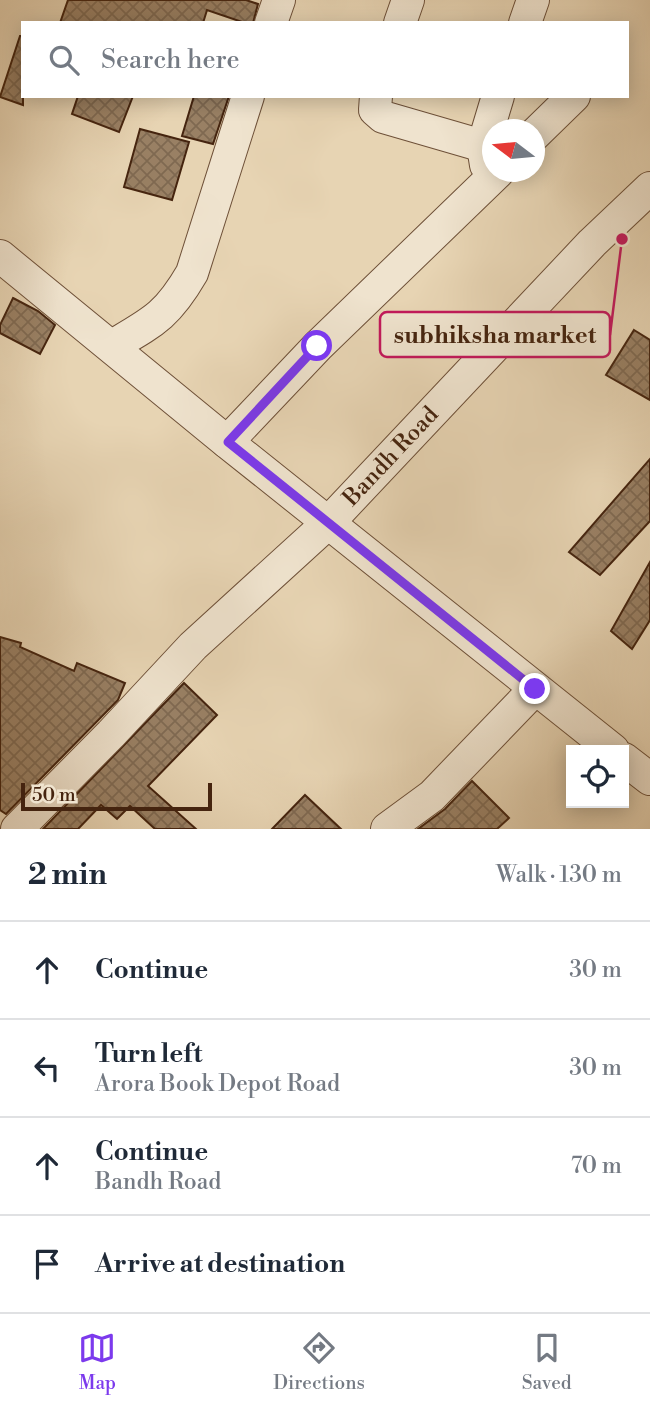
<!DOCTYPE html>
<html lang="en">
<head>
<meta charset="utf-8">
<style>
  body { margin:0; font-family:"Libre Bodoni",serif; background:#f6f6f7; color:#1f2937 }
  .controls { position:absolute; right:21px; bottom:21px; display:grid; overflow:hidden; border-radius:0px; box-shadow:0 4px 18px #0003 }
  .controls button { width:63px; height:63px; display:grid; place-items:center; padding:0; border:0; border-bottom:2px solid #e0e1e3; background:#fff; color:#1f2937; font:35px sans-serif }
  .compass { position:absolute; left:482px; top:119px; width:63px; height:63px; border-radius:50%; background:#fff; box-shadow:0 4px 18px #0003; rotate:286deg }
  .scale { position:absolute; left:21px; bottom:18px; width:191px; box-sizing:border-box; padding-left:7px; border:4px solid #45240f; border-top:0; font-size:19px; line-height:24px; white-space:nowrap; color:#45240f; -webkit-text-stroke:5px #efe3ce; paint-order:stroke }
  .stop { position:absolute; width:21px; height:21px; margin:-16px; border:5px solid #7c3aed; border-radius:50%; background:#fff }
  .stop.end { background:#7c3aed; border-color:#fff; box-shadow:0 2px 7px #0008 }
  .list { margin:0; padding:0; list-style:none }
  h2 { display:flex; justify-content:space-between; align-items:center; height:91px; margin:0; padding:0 28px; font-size:30px }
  h2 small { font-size:23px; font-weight:400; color:#747a83 }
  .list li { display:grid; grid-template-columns:46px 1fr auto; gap:21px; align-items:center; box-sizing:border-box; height:98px; padding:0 28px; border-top:2px solid #e0e1e3 }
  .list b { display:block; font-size:26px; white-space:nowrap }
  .list p { margin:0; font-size:23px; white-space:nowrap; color:#747a83 }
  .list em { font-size:23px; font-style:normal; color:#747a83 }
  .icon { flex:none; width:38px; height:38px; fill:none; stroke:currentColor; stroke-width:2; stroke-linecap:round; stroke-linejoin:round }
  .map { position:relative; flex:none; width:650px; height:829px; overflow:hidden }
  .search { position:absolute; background:#fff; box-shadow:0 4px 18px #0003; left:21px; right:21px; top:21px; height:77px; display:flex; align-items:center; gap:18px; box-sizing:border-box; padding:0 24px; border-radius:0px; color:#747a83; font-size:26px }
  .sheet { height:483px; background:#fff }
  nav { display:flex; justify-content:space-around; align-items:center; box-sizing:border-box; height:98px; border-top:2px solid #e0e1e3; background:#fff; font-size:19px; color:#747a83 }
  nav a { display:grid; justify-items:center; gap:4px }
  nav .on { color:#7c3aed }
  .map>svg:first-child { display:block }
  .building { fill:url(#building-cross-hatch); stroke:#45240f; stroke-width:2 }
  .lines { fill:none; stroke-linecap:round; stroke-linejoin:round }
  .minor-casing { stroke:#6e5038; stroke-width:34 }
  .minor { stroke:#efe3ce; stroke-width:32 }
  .route { stroke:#7c3aed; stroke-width:9 }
  .labels { text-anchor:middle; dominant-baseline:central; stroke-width:6; stroke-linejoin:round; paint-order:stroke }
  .street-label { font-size:23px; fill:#45240f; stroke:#efe3ce }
  .leader { fill:none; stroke:#c2185b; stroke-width:2.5 }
  .callout-dot { fill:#c2185b; stroke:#efe3ce; stroke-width:2.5 }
  .callout { fill:#efe3ce; stroke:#c2185b; stroke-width:2.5 }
  .callout-label { font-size:24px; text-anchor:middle; font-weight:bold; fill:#45240f }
</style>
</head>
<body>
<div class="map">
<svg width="650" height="829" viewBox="0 0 650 829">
  <defs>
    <pattern id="building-cross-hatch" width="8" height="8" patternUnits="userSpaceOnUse" patternTransform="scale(1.75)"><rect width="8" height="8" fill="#998064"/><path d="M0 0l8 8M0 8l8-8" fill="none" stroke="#7f6951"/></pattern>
  </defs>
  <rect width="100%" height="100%" fill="#e7d4b3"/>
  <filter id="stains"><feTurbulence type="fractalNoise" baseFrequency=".00286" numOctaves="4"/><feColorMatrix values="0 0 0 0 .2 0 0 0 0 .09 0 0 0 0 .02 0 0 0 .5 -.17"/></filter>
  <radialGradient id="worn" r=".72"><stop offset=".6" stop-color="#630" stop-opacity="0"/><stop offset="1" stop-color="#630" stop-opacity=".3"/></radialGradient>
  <g class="building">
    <path d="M68 0H246L258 4 253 23H245L207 10 203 23H60Z"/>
    <path d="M20 36H23V105L0 97Z"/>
    <path d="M78 96H133L119 132 72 114Z"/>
    <path d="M194 96H229L213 144 182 136Z"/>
    <path d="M140 129 189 142 172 200 124 187Z"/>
    <path d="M13 298 38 311 55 325 40 354 0 333V325Z"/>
    <path d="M634 330 650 340V400L606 375Z"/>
    <path d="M650 459V521L600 575 569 552Z"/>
    <path d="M650 562V620L632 649 611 631Z"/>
    <path d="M0 637 21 643 20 647 74 671 77 663 125 683 118 700 6 814 0 810Z"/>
    <path d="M184 683 217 715 148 786 196 829H155L130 806 117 819 101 805 78 829H43Z"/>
    <path d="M472 781 509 818 497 829H418L445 809Z"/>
    <path d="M305 795 341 829H272Z"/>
  </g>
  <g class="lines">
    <g class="minor-casing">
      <g id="minor">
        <path d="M271 23 279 0"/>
        <path d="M400 23 408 0"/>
        <path d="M525 23 533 0"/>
        <path d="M376 96 375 110 383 117 483 146"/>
        <path d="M534 135 574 96"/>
        <path d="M486 165 483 146 498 96"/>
        <path d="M0 256 227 442 613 750"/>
        <path d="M112 346C153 322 167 316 192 273L248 96"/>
        <path d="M227 442 318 346 498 172"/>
        <path d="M624 759 650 779"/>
        <path id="s1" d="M17 829 111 734 193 646 328 523 592 243 650 188"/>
        <path d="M387 829 432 796 535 689"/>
      </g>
    </g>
    <use href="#minor" class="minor"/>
  </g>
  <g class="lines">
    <path class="route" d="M317 346 228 442 535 689"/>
  </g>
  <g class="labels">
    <g class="street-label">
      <text stroke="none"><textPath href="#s1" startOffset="528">Bandh Road</textPath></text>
    </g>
  </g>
  <path class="leader" d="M622 239L610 335"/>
  <circle class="callout-dot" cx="622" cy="239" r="7"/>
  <rect class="callout" x="380" y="312" width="230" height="45" rx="7"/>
  <g class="callout-label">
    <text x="495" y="343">subhiksha market</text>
  </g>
  <rect width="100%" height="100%" filter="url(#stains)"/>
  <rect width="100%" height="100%" fill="url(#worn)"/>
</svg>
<div class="controls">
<button><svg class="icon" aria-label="locate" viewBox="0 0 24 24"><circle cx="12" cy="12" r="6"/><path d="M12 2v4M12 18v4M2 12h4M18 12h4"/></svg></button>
</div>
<svg class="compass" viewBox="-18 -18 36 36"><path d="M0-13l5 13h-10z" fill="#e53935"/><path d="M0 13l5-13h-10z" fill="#747a83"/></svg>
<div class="scale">50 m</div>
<div class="stop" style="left:317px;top:346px"></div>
<div class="stop end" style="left:535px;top:689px"></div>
<div class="search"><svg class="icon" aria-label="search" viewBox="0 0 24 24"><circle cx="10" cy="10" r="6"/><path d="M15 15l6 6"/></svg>Search here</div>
</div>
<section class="sheet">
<h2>2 min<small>Walk · 130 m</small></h2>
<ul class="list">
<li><svg class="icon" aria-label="ahead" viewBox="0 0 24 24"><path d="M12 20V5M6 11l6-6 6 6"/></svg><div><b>Continue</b></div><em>30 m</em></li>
<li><svg class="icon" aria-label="left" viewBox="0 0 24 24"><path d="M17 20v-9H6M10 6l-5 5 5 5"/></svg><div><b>Turn left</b><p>Arora Book Depot Road</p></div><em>30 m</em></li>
<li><svg class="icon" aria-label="ahead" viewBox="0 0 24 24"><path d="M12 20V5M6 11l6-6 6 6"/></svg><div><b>Continue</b><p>Bandh Road</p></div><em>70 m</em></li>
<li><svg class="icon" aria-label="arrive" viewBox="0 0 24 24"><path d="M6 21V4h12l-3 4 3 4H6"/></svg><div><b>Arrive at destination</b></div></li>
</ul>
</section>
<nav>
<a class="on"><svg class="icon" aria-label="map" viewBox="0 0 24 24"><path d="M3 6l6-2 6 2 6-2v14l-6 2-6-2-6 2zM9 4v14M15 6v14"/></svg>Map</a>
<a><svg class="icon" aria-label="directions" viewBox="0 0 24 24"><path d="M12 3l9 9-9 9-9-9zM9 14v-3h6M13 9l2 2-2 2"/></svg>Directions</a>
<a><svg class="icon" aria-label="saved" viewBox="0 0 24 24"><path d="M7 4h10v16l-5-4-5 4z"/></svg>Saved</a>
</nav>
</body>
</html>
